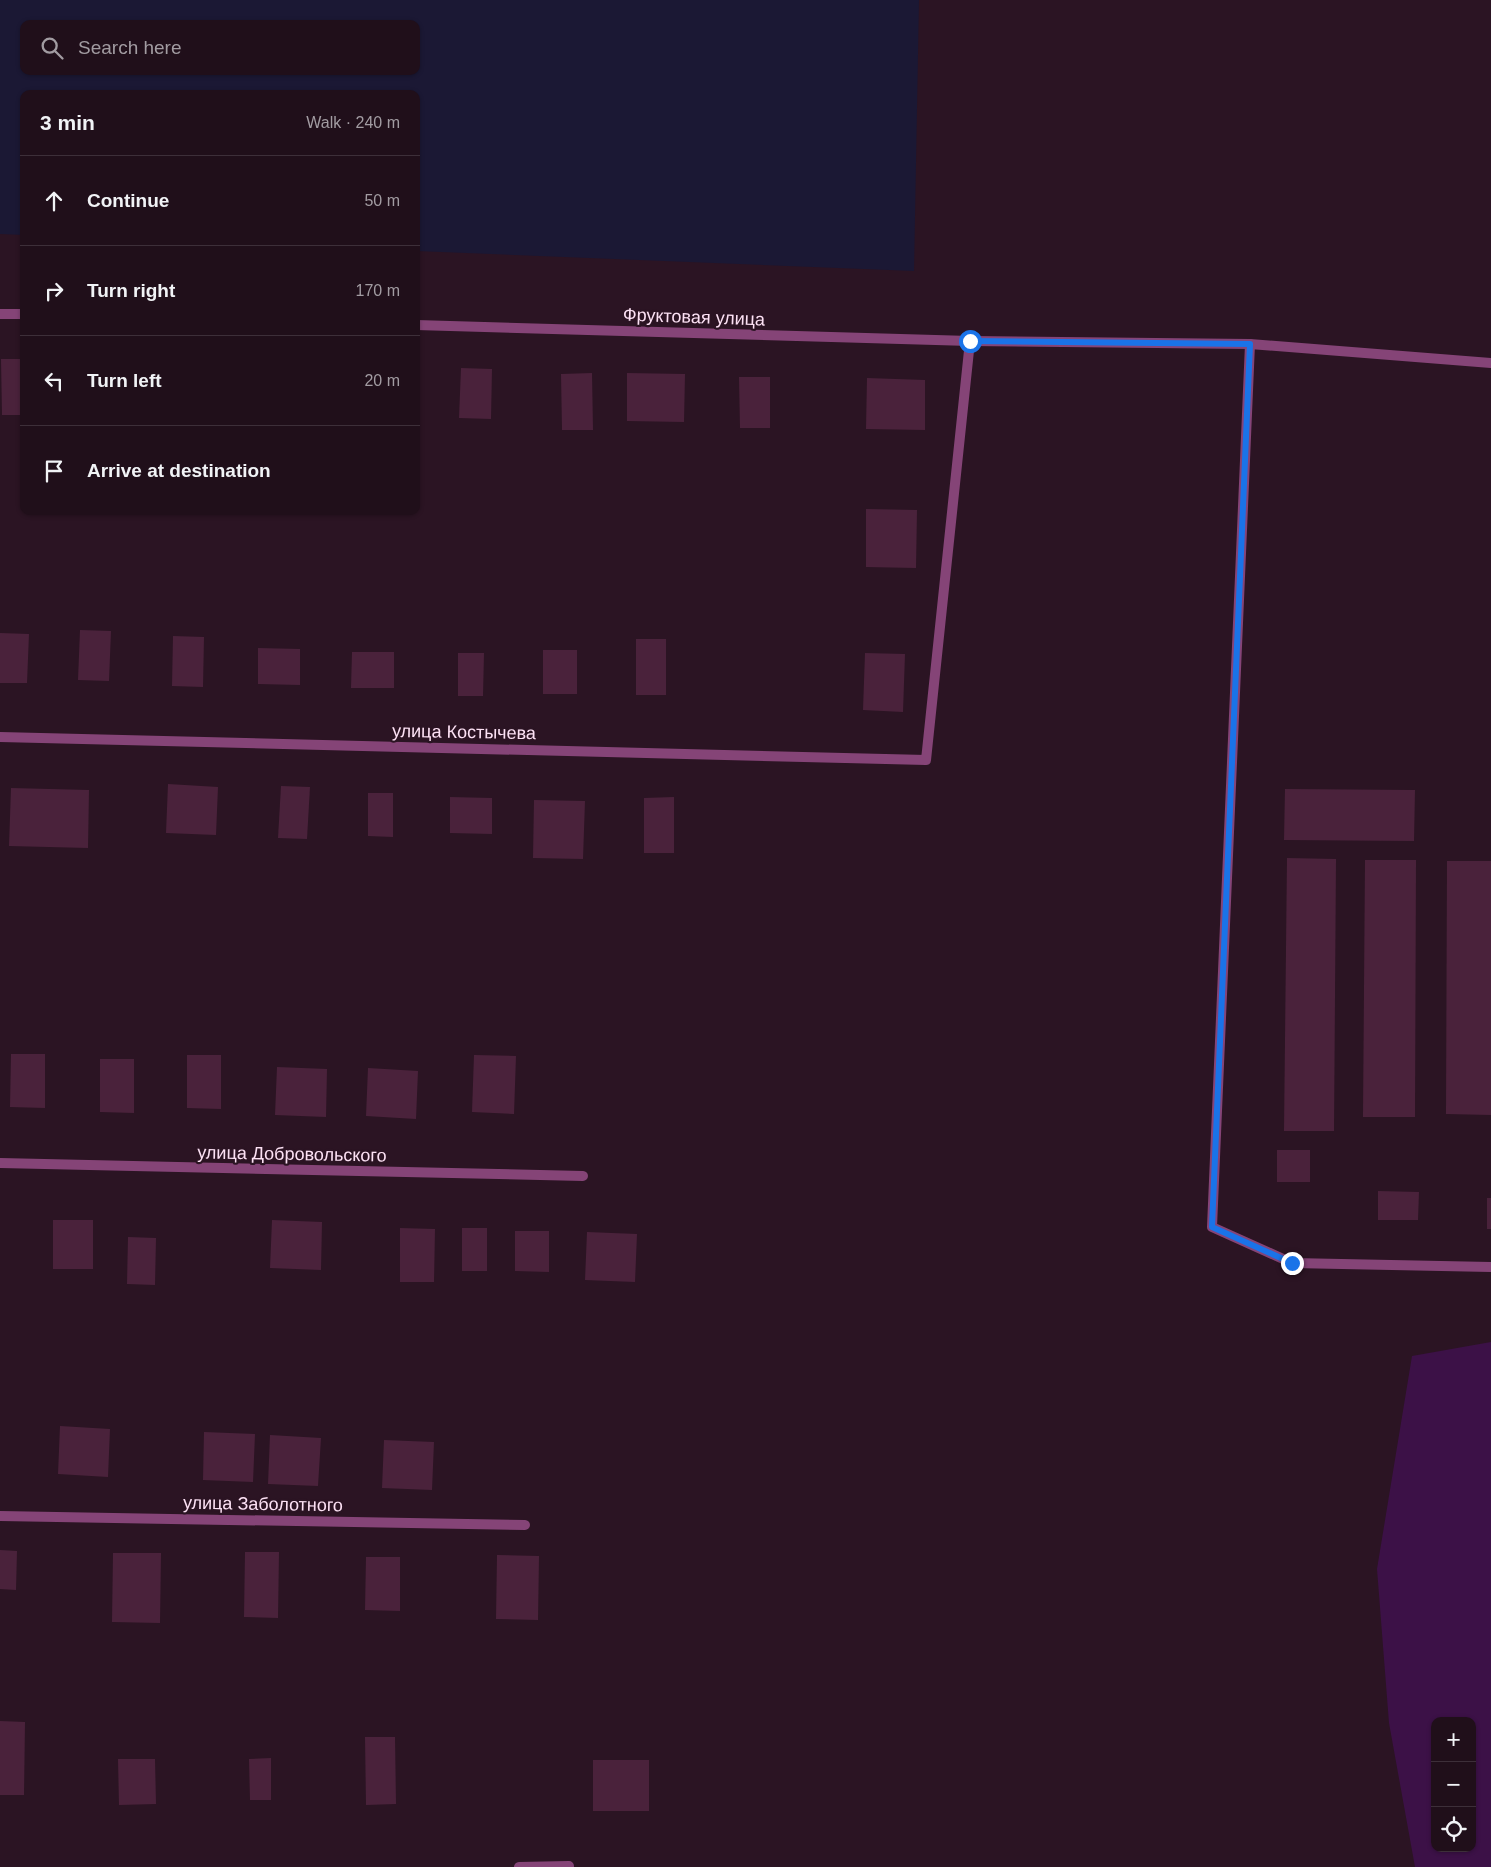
<!DOCTYPE html>
<html lang="en">
<head>
<meta charset="utf-8">
<style>
  body { margin:0; font-family:Helvetica,sans-serif; background:#2d1d27; color:#f1f3f6 }
  .controls { position:absolute; right:15px; bottom:15px; display:grid; overflow:hidden; border-radius:10px; box-shadow:0 1px 4px #0004 }
  .controls button { width:45px; height:45px; display:grid; place-items:center; padding:0; border:0; border-bottom:1px solid #3d2f39; background:#200f1a; color:#f1f3f6; font:25px sans-serif }
  .stop { position:absolute; width:15px; height:15px; margin:-11px; border:4px solid #1a73e8; border-radius:50%; background:#fff }
  .stop.end { background:#1a73e8; border-color:#fff; box-shadow:0 1px 5px #0008 }
  .list { margin:0; padding:0; list-style:none }
  h2 { display:flex; justify-content:space-between; align-items:center; height:65px; margin:0; padding:0 20px; font-size:21px }
  h2 small { font-size:16px; font-weight:400; color:#a29ca2 }
  .list li { display:grid; grid-template-columns:32px 1fr auto; gap:15px; align-items:center; box-sizing:border-box; height:90px; padding:0 20px; border-top:1px solid #3d2f39 }
  .list b { display:block; font-size:19px; white-space:nowrap }
  .list em { font-size:16px; font-style:normal; color:#a29ca2 }
  .icon { flex:none; width:28px; height:28px; fill:none; stroke:currentColor; stroke-width:2; stroke-linecap:round; stroke-linejoin:round }
  .map { position:relative; flex:none; width:1491px; height:1867px; overflow:hidden }
  .search { position:absolute; background:#200f1a; box-shadow:0 1px 4px #0004; left:20px; top:20px; width:400px; height:55px; display:flex; align-items:center; gap:12px; box-sizing:border-box; padding:0 18px; border-radius:10px; color:#a29ca2; font-size:19px }
  .panel { position:absolute; background:#200f1a; box-shadow:0 1px 4px #0004; left:20px; top:90px; width:400px; height:425px; border-radius:10px }
  .map>svg:first-child { display:block }
  .green { fill:#1b1834; fill-rule:evenodd }
  .water { fill:#3c1147; fill-rule:evenodd }
  .building { fill:#4a223b }
  .lines { fill:none; stroke-linecap:round; stroke-linejoin:round }
  .lane { stroke:#854477; stroke-width:10 }
  .street { stroke:#854477; stroke-width:10 }
  .route { stroke:#1a73e8; stroke-width:6 }
  .labels { text-anchor:middle; dominant-baseline:central; stroke-width:4.5; stroke-linejoin:round; paint-order:stroke }
  .street-label { font-size:18px; fill:#fce1f4; stroke:#2b1423 }
</style>
</head>
<body>
<div class="map">
<svg width="1491" height="1867" viewBox="0 0 1491 1867">
  <rect width="100%" height="100%" fill="#2b1423"/>
  <path class="green" d="M0 0H919L914 271 416 251V94H24V235L0 234ZM24 24H416V71H24Z"/>
  <path class="water" d="M1491 1342V1867H1415L1389 1723 1377 1569 1412 1356ZM1435 1721H1472V1848H1435Z"/>
  <g class="building">
    <path d="M1 359H24V415H2Z"/>
    <path d="M461 368 492 369 491 419 459 418Z"/>
    <path d="M592 373 593 430H562L561 374Z"/>
    <path d="M627 373 685 374 684 422 627 421Z"/>
    <path d="M739 377H770V428H740Z"/>
    <path d="M867 378 925 380V430L866 429Z"/>
    <path d="M866 509 917 510 916 568 866 567Z"/>
    <path d="M80 630 111 631 109 681 78 680Z"/>
    <path d="M0 633 29 634 27 683H0Z"/>
    <path d="M173 636 204 637 203 687 172 686Z"/>
    <rect x="636" y="639" width="30" height="56"/>
    <path d="M258 648 300 649V685L258 684Z"/>
    <rect x="543" y="650" width="34" height="44"/>
    <path d="M352 652H394V688H351Z"/>
    <path d="M458 653H484L483 696H458Z"/>
    <path d="M865 653 905 654 903 712 863 710Z"/>
    <path d="M168 784 218 787 216 835 166 833Z"/>
    <path d="M281 786 310 787 307 839 278 838Z"/>
    <path d="M11 788 89 790 88 848 9 846Z"/>
    <path d="M1285 789 1415 790 1414 841 1284 840Z"/>
    <path d="M368 793H393V837L368 836Z"/>
    <path d="M450 797 492 798V834L450 833Z"/>
    <path d="M674 797V853H644V798Z"/>
    <path d="M534 800 585 801 583 859 533 858Z"/>
    <path d="M1287 858 1336 859 1334 1131H1284Z"/>
    <path d="M1365 860H1416L1415 1117H1363Z"/>
    <path d="M1447 861H1491V1115L1446 1114Z"/>
    <path d="M11 1054H45V1108L10 1107Z"/>
    <path d="M187 1055H221V1109L187 1108Z"/>
    <path d="M474 1055 516 1056 514 1114 472 1112Z"/>
    <path d="M100 1059H134V1113L100 1112Z"/>
    <path d="M277 1067 327 1069 326 1117 275 1115Z"/>
    <path d="M368 1068 418 1071 416 1119 366 1116Z"/>
    <rect x="1277" y="1150" width="33" height="32"/>
    <path d="M1378 1191 1419 1192 1418 1220H1378Z"/>
    <rect x="1487" y="1198" width="4" height="31"/>
    <rect x="53" y="1220" width="40" height="49"/>
    <path d="M272 1220 322 1222 321 1270 270 1268Z"/>
    <path d="M400 1228 435 1229 434 1282H400Z"/>
    <rect x="462" y="1228" width="25" height="43"/>
    <path d="M515 1231H549V1272L515 1271Z"/>
    <path d="M587 1232 637 1234 635 1282 585 1280Z"/>
    <path d="M128 1237 156 1238 155 1285 127 1284Z"/>
    <path d="M60 1426 110 1429 108 1477 58 1474Z"/>
    <path d="M204 1432 255 1434 253 1482 203 1480Z"/>
    <path d="M270 1435 321 1438 318 1486 268 1484Z"/>
    <path d="M384 1440 434 1442 432 1490 382 1488Z"/>
    <path d="M0 1550 17 1551 16 1590 0 1589Z"/>
    <path d="M245 1552H279L278 1618 244 1617Z"/>
    <path d="M113 1553H161L160 1623 112 1622Z"/>
    <path d="M497 1555 539 1556 538 1620 496 1619Z"/>
    <path d="M366 1557H400V1611L365 1610Z"/>
    <path d="M0 1721 25 1722 24 1795H0Z"/>
    <path d="M365 1737H395L396 1804 366 1805Z"/>
    <path d="M271 1758V1800H250L249 1759Z"/>
    <path d="M118 1759H155L156 1804 119 1805Z"/>
    <rect x="593" y="1760" width="56" height="51"/>
  </g>
  <g class="lines">
    <g class="lane">
      <path d="M970 341 1250 344 1491 363"/>
      <path d="M1250 344 1212 1227 1292 1263 1491 1267"/>
    </g>
    <g class="street">
      <path d="M0 314H24"/>
      <path d="M0 737 926 760 970 341 416 325"/>
      <path d="M0 1163 583 1176"/>
      <path d="M0 1516 525 1525"/>
      <path d="M519 1867 569 1866"/>
    </g>
  </g>
  <g class="lines">
    <path class="route" d="M970 341 1250 344 1212 1227 1292 1263"/>
  </g>
  <g class="labels">
    <g class="street-label">
      <text transform="translate(694 317) rotate(2)">Фруктовая улица</text>
      <text transform="translate(464 732) rotate(1)">улица Костычева</text>
      <text transform="translate(292 1154) rotate(1)">улица Добровольского</text>
      <text transform="translate(263 1504) rotate(1)">улица Заболотного</text>
    </g>
  </g>
</svg>
<div class="controls">
<button>+</button>
<button>−</button>
<button><svg class="icon" aria-label="locate" viewBox="0 0 24 24"><circle cx="12" cy="12" r="6"/><path d="M12 2v4M12 18v4M2 12h4M18 12h4"/></svg></button>
</div>
<div class="stop" style="left:970px;top:341px"></div>
<div class="stop end" style="left:1292px;top:1263px"></div>
<div class="search"><svg class="icon" aria-label="search" viewBox="0 0 24 24"><circle cx="10" cy="10" r="6"/><path d="M15 15l6 6"/></svg>Search here</div>
<section class="panel">
<h2>3 min<small>Walk · 240 m</small></h2>
<ul class="list">
<li><svg class="icon" aria-label="ahead" viewBox="0 0 24 24"><path d="M12 20V5M6 11l6-6 6 6"/></svg><div><b>Continue</b></div><em>50 m</em></li>
<li><svg class="icon" aria-label="right" viewBox="0 0 24 24"><path d="M7 20v-9h11M14 6l5 5-5 5"/></svg><div><b>Turn right</b></div><em>170 m</em></li>
<li><svg class="icon" aria-label="left" viewBox="0 0 24 24"><path d="M17 20v-9H6M10 6l-5 5 5 5"/></svg><div><b>Turn left</b></div><em>20 m</em></li>
<li><svg class="icon" aria-label="arrive" viewBox="0 0 24 24"><path d="M6 21V4h12l-3 4 3 4H6"/></svg><div><b>Arrive at destination</b></div></li>
</ul>
</section>
</div>
</body>
</html>
